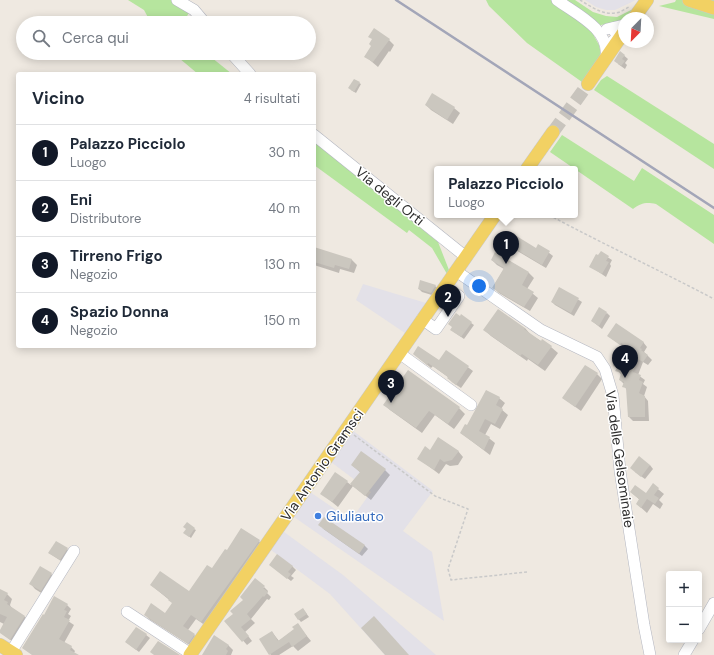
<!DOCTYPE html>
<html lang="it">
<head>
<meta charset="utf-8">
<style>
  body { margin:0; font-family:"DM Sans",sans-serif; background:#f2f2f3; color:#1f2937 }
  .controls { position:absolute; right:12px; bottom:12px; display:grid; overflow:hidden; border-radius:4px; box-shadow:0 2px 10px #0003 }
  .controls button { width:36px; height:36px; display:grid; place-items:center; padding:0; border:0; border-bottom:1px solid #e0e1e3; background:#fff; color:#1f2937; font:20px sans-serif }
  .compass { position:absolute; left:618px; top:12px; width:36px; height:36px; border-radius:50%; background:#fff; box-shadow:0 2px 10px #0003; rotate:204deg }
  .you { position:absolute; left:479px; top:286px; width:14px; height:14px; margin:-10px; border:3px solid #fff; border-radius:50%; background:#1a73e8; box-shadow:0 0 0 6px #1a73e833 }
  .badge { display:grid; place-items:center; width:26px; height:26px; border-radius:50%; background:#111827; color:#fff; font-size:13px; font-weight:700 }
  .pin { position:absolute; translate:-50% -33px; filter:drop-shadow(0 1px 2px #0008) }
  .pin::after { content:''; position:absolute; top:21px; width:14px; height:12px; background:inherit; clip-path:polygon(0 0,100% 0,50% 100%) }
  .popup { position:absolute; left:434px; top:166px; width:144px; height:52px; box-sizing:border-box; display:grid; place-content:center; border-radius:4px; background:#fff; filter:drop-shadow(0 1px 3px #0005); font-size:13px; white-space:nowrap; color:#747a83 }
  .popup b { font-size:15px; color:#1f2937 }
  .popup::after { content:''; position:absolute; left:50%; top:100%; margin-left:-8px; border:8px solid transparent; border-top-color:#fff }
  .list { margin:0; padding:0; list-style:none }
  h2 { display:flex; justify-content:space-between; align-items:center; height:52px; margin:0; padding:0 16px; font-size:17px }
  h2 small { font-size:13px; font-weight:400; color:#747a83 }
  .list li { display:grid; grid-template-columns:26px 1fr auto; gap:12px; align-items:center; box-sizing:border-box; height:56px; padding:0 16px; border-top:1px solid #e0e1e3 }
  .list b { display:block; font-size:15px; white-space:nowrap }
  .list p { margin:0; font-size:13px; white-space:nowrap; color:#747a83 }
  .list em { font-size:13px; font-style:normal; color:#747a83 }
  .icon { flex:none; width:22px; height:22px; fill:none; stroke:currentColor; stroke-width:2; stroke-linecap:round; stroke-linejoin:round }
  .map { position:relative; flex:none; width:714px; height:655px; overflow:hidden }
  .search { position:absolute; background:#fff; box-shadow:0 2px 10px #0003; left:16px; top:16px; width:300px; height:44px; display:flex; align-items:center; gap:10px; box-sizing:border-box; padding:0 14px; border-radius:22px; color:#747a83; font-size:15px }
  .panel { position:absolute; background:#fff; box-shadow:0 2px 10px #0003; left:16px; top:72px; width:300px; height:276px; border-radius:4px }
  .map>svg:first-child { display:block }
  .industrial { fill:#e3e1e8 }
  .green { fill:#b6e59e }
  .shadow { fill:#0003 }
  .building { fill:#cbc7bf }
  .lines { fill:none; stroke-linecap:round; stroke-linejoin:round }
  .major-tunnel { stroke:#c8c4bd; stroke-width:13; stroke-dasharray:13 6; stroke-linecap:butt }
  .minor-casing { stroke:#b4b7c1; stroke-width:12 }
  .major-casing { stroke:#c9c9c9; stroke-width:14 }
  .path { stroke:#c9c9c9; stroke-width:1.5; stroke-dasharray:3 2; stroke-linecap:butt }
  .minor { stroke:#fff; stroke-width:11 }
  .major { stroke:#f2d163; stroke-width:13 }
  .rail { stroke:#a3a6b8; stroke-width:2.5 }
  .shop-dot { fill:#3f7fe0; stroke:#fff; stroke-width:1.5 }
  .labels { text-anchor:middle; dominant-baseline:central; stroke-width:3; stroke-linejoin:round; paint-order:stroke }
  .street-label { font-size:14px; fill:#2e2e2e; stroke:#fff }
  .shop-label { font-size:14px; fill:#366cbe; stroke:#fff; text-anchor:start }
</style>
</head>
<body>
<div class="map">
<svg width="714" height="655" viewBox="0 0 714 655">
  <rect width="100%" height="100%" fill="#efe9e1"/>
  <g class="industrial">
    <path d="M585 0H635L634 1 615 10H606L596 7Z"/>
    <path d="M363 284 426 303 405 333 356 300Z"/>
    <path d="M352 430 433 491 403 531 432 552 444 621 294 517 310 492 351 520 371 492 331 462Z"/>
    <path d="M284 532 343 575 436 655H385L330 594 271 550Z"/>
  </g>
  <g class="green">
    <path d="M128 0H172L190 11 183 23H151L144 10Z"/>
    <path d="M486 0H575L593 12 606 16 617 17 631 10H632L627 18H624V20L601 25 594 36 599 45 601 54 582 82 527 43 489 6Z"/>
    <path d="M676 0H714V19L659 6 675 2Z"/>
    <path d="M173 53H206L232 74H198Z"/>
    <path d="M607 76 714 144V169L594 90 601 80Z"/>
    <path d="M562 135 634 181 642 168 714 215V244L656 204C646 202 641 203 633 209L550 152Z"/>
    <path d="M314 141 438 242 449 270 447 274 432 248 409 230 407 233 314 165Z"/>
  </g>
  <g class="shadow">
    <path d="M389 40 394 45 390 52 389 51 378 67 365 56Z"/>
    <path d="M621 53 628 59 625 63 627 65 625 69 618 64Z"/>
    <path d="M359 83 361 84 356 93 351 90Z"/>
    <path d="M426 105 454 108 460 113 453 124 431 110Z"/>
    <path d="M505 242 536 249 539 245 553 256 546 268 509 246Z"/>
    <path d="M314 248 352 260 357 265 354 273 340 269 339 273 314 265Z"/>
    <path d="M496 253 529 273 534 278 527 289 538 298 530 311 499 293 493 287 504 269 497 265 492 260Z"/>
    <path d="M601 253 612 260 610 264 611 266 606 277 590 266Z"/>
    <path d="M435 286 439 289 435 296 422 292 419 289Z"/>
    <path d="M560 288 582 302 574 316 555 305 552 302Z"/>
    <path d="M607 313 610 316 602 329 592 321Z"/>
    <path d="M461 316 474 325 464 339 454 332Z"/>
    <path d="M525 328 531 335 551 347 558 353 545 371 528 359 527 361 491 336 485 330Z"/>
    <path d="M608 336 643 342 647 347 644 352 652 360 648 365 643 362 638 375 645 380 643 384 647 387 644 396 648 401 649 421H633L629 417 627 390 624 386V384L620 380 622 376 614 365 628 367 637 353 626 347 625 348Z"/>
    <path d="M446 351 473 371 461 388 452 382 448 377 433 366 431 368 414 354 439 362Z"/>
    <path d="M597 374 602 379 581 411 563 398Z"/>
    <path d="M499 398 505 403 501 409 508 415 500 429 491 424 485 435 495 443 490 455 461 433Z"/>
    <path d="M385 405 459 408 465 414 454 429 435 415 422 433 390 410Z"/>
    <path d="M431 451H458L463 457 458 465 450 466 446 464 439 474 418 458Z"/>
    <path d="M352 465 385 470 390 475 371 500 353 486 338 507 321 493 347 482 351 485 361 473Z"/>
    <path d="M650 465 653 469 645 479 635 472Z"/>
    <path d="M653 485 664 494 659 500 663 504 660 509 653 504 647 513 637 504 640 500 632 493 646 494Z"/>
    <path d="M322 528 364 545 368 549 362 556Z"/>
    <path d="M194 529 196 530 191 538 186 534Z"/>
    <path d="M259 541 263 546 206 626 196 619 188 630 199 639 193 647 149 619 145 614H165L173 603 151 585 189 593 212 569Z"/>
    <path d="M67 549 70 552 64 563 49 553Z"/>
    <path d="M292 566 296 570 291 576 294 578 291 581 274 568Z"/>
    <path d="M51 574 57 579 46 596 35 589 30 583Z"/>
    <path d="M264 587 268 591 267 593 271 597 269 600 267 599 251 619 255 623 245 632 252 641 247 645 226 621Z"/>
    <path d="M0 591 7 594 12 599 10 605 12 609 25 617 30 622 16 644 0 632 4 624 0 622Z"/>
    <path d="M67 605 71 609 68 614 71 616 68 621 74 625 64 643 71 647 75 651 74 653 77 655H33L45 616Z"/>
    <path d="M303 609 309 617 301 622 295 615Z"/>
    <path d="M297 624 311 641 298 651 293 646 279 655H271L270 654 272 632 279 641 295 629Z"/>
    <path d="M137 628 150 638 139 652 126 642Z"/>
    <path d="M228 645 233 650 231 655H204Z"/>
  </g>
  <g class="building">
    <path d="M374 28 390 39 373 62 364 57 371 46 369 44 372 39 368 37Z"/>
    <path d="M620 51 625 55 622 59 625 61 621 66 614 61Z"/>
    <path d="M354 79 360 82 354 92 348 88Z"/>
    <path d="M432 93 455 107 447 120 425 105Z"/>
    <path d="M510 232 536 248 538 244 550 251 542 265 504 242Z"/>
    <path d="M314 247 352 259 349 269 335 265 334 268 314 262Z"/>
    <path d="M601 251 609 256 606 261 609 262 602 274 589 267 596 254 598 255Z"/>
    <path d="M495 252 529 272 522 285 534 292 524 307 492 288 504 268 491 260Z"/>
    <path d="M420 280 436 285 431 293 418 289Z"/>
    <path d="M559 287 579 298 571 313 551 302Z"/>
    <path d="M599 307 607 312 599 326 591 321Z"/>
    <path d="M498 309 525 328 524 329 541 341 542 339 552 346 538 365 522 354 520 356 483 330Z"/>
    <path d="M456 313 460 316 461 314 472 322 461 337 450 330 452 327 448 324Z"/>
    <path d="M616 323 644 342 640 348 642 349 641 350 648 355 643 362 638 359 633 372 641 375 639 380 643 382 639 393 645 396V417H628L626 388 622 387 624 382 619 380 621 373 615 371 617 368 613 366 612 358 617 357 628 366 636 352 621 343 620 345 607 336Z"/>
    <path d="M418 346 439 360 446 350 469 366 456 385 447 378 448 377 428 363 427 365 413 354Z"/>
    <path d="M585 365 598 373 575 407 562 398Z"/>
    <path d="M408 370 460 407 448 424 429 411 416 428 383 405Z"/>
    <path d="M486 390 500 397 496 405 503 409 495 424 485 419 479 431 490 437 484 450 460 433 465 424 467 425Z"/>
    <path d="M438 437 459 451 452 460 444 462 440 459 434 470 417 459 425 446 430 450Z"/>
    <path d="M361 451 386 469 365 496 350 484 360 472 351 465Z"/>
    <path d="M639 456 650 465 641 477 630 468Z"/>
    <path d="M335 472 348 481 332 502 320 494Z"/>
    <path d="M653 483 659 488 654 495 659 498 655 504 647 499 641 508 636 504 639 499 630 492 635 485 646 493Z"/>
    <path d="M324 517 365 545 359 554 318 525Z"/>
    <path d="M187 522 195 528 189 537 183 533 186 529 183 527Z"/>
    <path d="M241 528 260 540 201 622 191 615 183 626 195 634 188 644 144 615 151 603 165 613 172 603 168 600 169 599 150 585 160 571 189 591 207 565 212 568 225 549 227 550Z"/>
    <path d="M56 541 68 548 60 560 48 553Z"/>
    <path d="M277 554 293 566 288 572 291 574 287 579 269 565Z"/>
    <path d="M40 566 52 573 41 591 29 584Z"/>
    <path d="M255 578 265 586 263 588 268 592 264 597 263 596 247 614 251 619 241 627 249 636 242 642 224 621 233 614 230 611 243 600 240 597Z"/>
    <path d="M0 589 8 593 4 600 8 602 7 604 25 616 10 640 0 633V630L7 617 0 614Z"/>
    <path d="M54 596 68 604 64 610 67 611 64 617 70 620 59 639 72 646 70 650 79 655H32L22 648 43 614 44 615Z"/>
    <path d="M303 608 307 614 298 620 294 614Z"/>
    <path d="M374 616 409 655H385L361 628Z"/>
    <path d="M298 623 307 636 292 647 289 642 269 655 259 639 272 631 278 641 294 629 292 627Z"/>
    <path d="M136 627 147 634 136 650 125 642Z"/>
    <path d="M214 635 229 645 226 649 228 651 226 655H202Z"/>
    <path d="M158 641 177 653 180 655H154L150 652Z"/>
  </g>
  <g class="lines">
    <path class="major-tunnel" d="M553 132 588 84"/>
    <g class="minor-casing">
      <g id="minor">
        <path d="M177 0 194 10 205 23"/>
        <path d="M557 0C576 14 610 29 606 57"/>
        <path d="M613 28 619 40 613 41"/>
        <path d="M607 29 624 25"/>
        <path d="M231 53 250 74"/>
        <path d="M314 135 466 257"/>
        <path d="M456 271 541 330 597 357 605 369 613 396 620 471 644 625 650 655"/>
        <path d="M422 319 436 329 459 296 445 287"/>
        <path d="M399 353 471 405"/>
        <path d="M127 612 191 654"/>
        <path d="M699 629 714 603"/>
        <path d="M11 652 74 551"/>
        <path d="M684 655 693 640"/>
      </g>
    </g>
    <g class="major-casing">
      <g id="major">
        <path d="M689 0 714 8"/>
        <path d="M634 18 647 0"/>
        <path d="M588 84 624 32"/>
        <path d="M527 169 553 132"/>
        <path d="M0 645 16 655"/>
        <path d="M190 655 495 215"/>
      </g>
    </g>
    <g class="path">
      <path d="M580 0C590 6 602 15 615 13 620 13 625 9 629 7"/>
      <path d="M549 215C603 244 659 270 714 299"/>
      <path d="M354 435 435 496 468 509 448 569 451 580 527 572"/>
    </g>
    <use href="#minor" class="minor"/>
    <use href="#major" class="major"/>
    <path class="rail" d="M396 0 714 208"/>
  </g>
  <circle class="shop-dot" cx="318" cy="516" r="4"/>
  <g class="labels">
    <g class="street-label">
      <text transform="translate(390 196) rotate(39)">Via degli Orti</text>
      <text transform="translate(620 459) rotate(82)">Via delle Gelsominaie</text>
      <text transform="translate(322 465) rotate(-55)">Via Antonio Gramsci</text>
    </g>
    <g class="shop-label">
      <text x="326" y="516">Giuliauto</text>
    </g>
  </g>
</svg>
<div class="controls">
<button>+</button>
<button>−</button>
</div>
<svg class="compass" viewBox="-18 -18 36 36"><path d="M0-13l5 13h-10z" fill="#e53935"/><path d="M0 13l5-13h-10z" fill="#747a83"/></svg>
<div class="you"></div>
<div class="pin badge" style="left:506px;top:264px">1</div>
<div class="popup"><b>Palazzo Picciolo</b>Luogo</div>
<div class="pin badge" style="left:448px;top:317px">2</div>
<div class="pin badge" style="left:391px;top:403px">3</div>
<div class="pin badge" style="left:625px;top:378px">4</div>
<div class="search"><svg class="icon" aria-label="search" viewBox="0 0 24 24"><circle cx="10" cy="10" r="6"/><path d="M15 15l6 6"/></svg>Cerca qui</div>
<section class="panel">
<h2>Vicino<small>4 risultati</small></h2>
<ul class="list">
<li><span class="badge">1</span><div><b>Palazzo Picciolo</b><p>Luogo</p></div><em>30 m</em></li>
<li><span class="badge">2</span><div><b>Eni</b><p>Distributore</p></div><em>40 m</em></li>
<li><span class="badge">3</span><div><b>Tirreno Frigo</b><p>Negozio</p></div><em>130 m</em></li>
<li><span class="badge">4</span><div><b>Spazio Donna</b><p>Negozio</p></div><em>150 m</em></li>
</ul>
</section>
</div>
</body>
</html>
